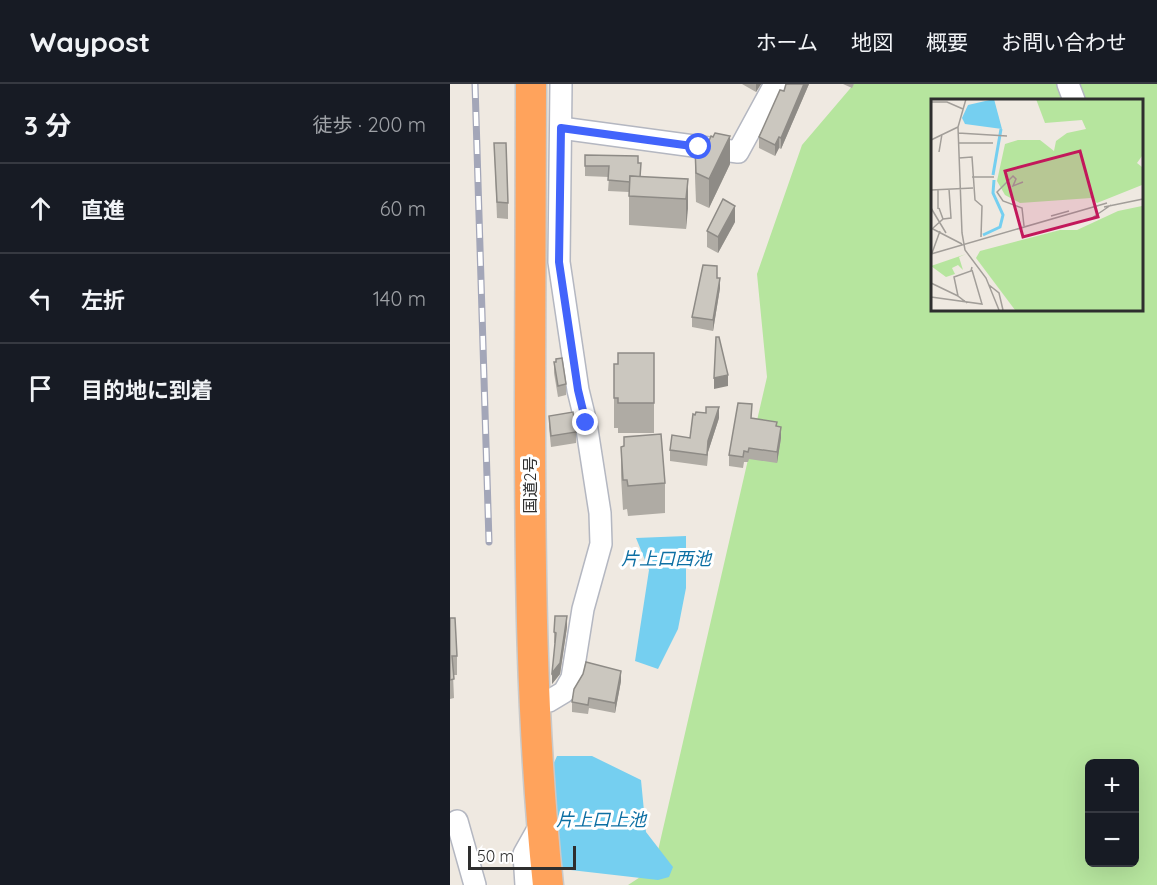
<!DOCTYPE html>
<html lang="ja">
<head>
<meta charset="utf-8">
<style>
  body { margin:0; font-family:Quicksand,"Noto Sans JP",sans-serif; background:#20242c; color:#f1f3f6 }
  .controls { position:absolute; right:18px; bottom:18px; display:grid; overflow:hidden; border-radius:9px; box-shadow:0 6px 24px #0002 }
  .controls button { width:54px; height:54px; display:grid; place-items:center; padding:0; border:0; border-bottom:2px solid #363941; background:#171b24; color:#f1f3f6; font:30px sans-serif }
  .scale { position:absolute; left:18px; bottom:15px; width:108px; box-sizing:border-box; padding-left:6px; border:3px solid #2e2e2e; border-top:0; font-size:16px; line-height:21px; white-space:nowrap; color:#2e2e2e; -webkit-text-stroke:4px #fff; paint-order:stroke }
  .stop { position:absolute; width:18px; height:18px; margin:-14px; border:4px solid #4264fb; border-radius:50%; background:#fff }
  .stop.end { background:#4264fb; border-color:#fff; box-shadow:0 2px 6px #0008 }
  .list { margin:0; padding:0; list-style:none }
  h2 { display:flex; justify-content:space-between; align-items:center; height:78px; margin:0; padding:0 24px; font-size:26px }
  h2 small { font-size:20px; font-weight:400; color:#9ea1a6 }
  .list li { display:grid; grid-template-columns:39px 1fr auto; gap:18px; align-items:center; box-sizing:border-box; height:90px; padding:0 24px; border-top:2px solid #363941 }
  .list b { display:block; font-size:22px; white-space:nowrap }
  .list em { font-size:20px; font-style:normal; color:#9ea1a6 }
  .icon { flex:none; width:33px; height:33px; fill:none; stroke:currentColor; stroke-width:2; stroke-linecap:round; stroke-linejoin:round }
  .map { position:relative; flex:none; width:707px; height:801px; overflow:hidden }
  header { display:flex; align-items:center; gap:36px; box-sizing:border-box; height:84px; padding:0 30px; background:#171b24; border-bottom:2px solid #363941 }
  header strong { font-size:28px }
  nav { display:flex; gap:33px; margin-inline-start:auto; font-size:21px }
  main { display:flex }
  aside { flex:1; background:#171b24 }
  .map>svg:first-child { display:block }
  .green { fill:#b6e59e; fill-rule:evenodd }
  .water { fill:#75cff0 }
  .lines { fill:none; stroke-linecap:round; stroke-linejoin:round }
  .minor-casing { stroke:#b4b7c1; stroke-width:24 }
  .highway-casing { stroke:#c9c9c9; stroke-width:33 }
  .minor { stroke:#fff; stroke-width:21 }
  .highway { stroke:#ffa35c; stroke-width:30 }
  .rail-casing { stroke:#a3a6b8; stroke-width:7 }
  .rail { stroke:#fff; stroke-width:4.5; stroke-dasharray:14; stroke-linecap:butt }
  .wall { fill:#afaba4 }
  .shaded-wall { fill:#8e8b86 }
  .building { fill:#cbc7bf; stroke:#8e8b86; stroke-width:1.5 }
  .route { stroke:#4264fb; stroke-width:8 }
  .labels { text-anchor:middle; dominant-baseline:central; stroke-width:6; stroke-linejoin:round; paint-order:stroke }
  .street-label { font-size:16px; fill:#2e2e2e; stroke:#fff }
  .water-label { font-size:18px; font-style:italic; fill:#0d6fa3; stroke:#fff }
  .inset-river { fill:none; stroke:#75cff0; stroke-width:3 }
  .inset-road { fill:none; stroke:#a29e99; stroke-width:1.5 }
  .view { fill:#c2185b; fill-opacity:0.15; stroke:#c2185b; stroke-width:3 }
  .inset-edge { fill:none; stroke:#2e2e2e; stroke-width:3 }
</style>
</head>
<body>
<header>
<strong>Waypost</strong>
<nav><a>ホーム</a><a>地図</a><a>概要</a><a>お問い合わせ</a></nav>
</header>
<main>
<aside>
<h2>3 分<small>徒歩 · 200 m</small></h2>
<ul class="list">
<li><svg class="icon" aria-label="ahead" viewBox="0 0 24 24"><path d="M12 20V5M6 11l6-6 6 6"/></svg><div><b>直進</b></div><em>60 m</em></li>
<li><svg class="icon" aria-label="left" viewBox="0 0 24 24"><path d="M17 20v-9H6M10 6l-5 5 5 5"/></svg><div><b>左折</b></div><em>140 m</em></li>
<li><svg class="icon" aria-label="arrive" viewBox="0 0 24 24"><path d="M6 21V4h12l-3 4 3 4H6"/></svg><div><b>目的地に到着</b></div></li>
</ul>
</aside>
<div class="map">
<svg width="707" height="801" viewBox="0 0 707 801">
  <rect width="100%" height="100%" fill="#efe9e1"/>
  <path class="green" d="M404 0H707V801H178L204 784 317 293 307 190 352 61ZM482 16H690V225H482ZM640 680H684V778H640Z"/>
  <g class="water">
    <path d="M236 452V504L228 545 208 585 185 577 199 486 186 454Z"/>
    <path d="M107 672H142L191 696 196 748 223 783 219 793 208 796 112 785 103 681Z"/>
  </g>
  <g class="lines">
    <g class="minor-casing">
      <g id="minor">
        <path d="M618 0 624 16"/>
        <path d="M111 44 288 68 325 0"/>
        <path d="M85 621 99 617 114 608 122 594 133 525 151 460 150 429 136 339 128 306 109 178 111 0"/>
        <path d="M7 737 25 801"/>
        <path d="M76 801 74 770 92 738"/>
      </g>
    </g>
    <g class="highway-casing">
      <path id="highway" d="M81 0C81 107 80 214 80 322 80 482 81 642 98 801"/>
    </g>
    <use href="#minor" class="minor"/>
    <use href="#highway" class="highway"/>
    <g class="rail-casing">
      <path id="rail" d="M25 0 39 458"/>
    </g>
    <use href="#rail" class="rail"/>
  </g>
  <g class="wall">
    <path d="M292 0H311L306 8Z"/>
    <path d="M336 0H359L331 65 329 64 325 72 309 64V53L334 7Z"/>
    <path d="M393 0H404L402 4Z"/>
    <path d="M44 59 58 119V135L47 134Z"/>
    <path d="M245 64 280 80 259 124 246 118 245 93Z"/>
    <path d="M135 71 188 79 190 93 238 95 236 145 179 141V108L158 107 159 93 135 92Z"/>
    <path d="M285 138 268 169 257 163V147Z"/>
    <path d="M267 194 270 204 263 247 242 243V233Z"/>
    <path d="M204 269V349H168V344H164V280H168Z"/>
    <path d="M104 278 116 300V311L108 313 104 289Z"/>
    <path d="M99 332 126 348V359L101 363 99 343Z"/>
    <path d="M269 334 258 368 257 382 220 377V366L240 354Z"/>
    <path d="M302 334 327 342 331 354 327 379 299 375 298 378H294L293 384 279 382V371Z"/>
    <path d="M174 353 215 399V429L178 432 177 425 173 426 171 392V363L174 362Z"/>
    <path d="M0 534 7 572V591H3L4 614 0 615Z"/>
    <path d="M117 543 110 590 102 600 105 559H104V548Z"/>
    <path d="M171 597 165 629 139 624 138 630 122 628V618Z"/>
  </g>
  <g class="shaded-wall">
    <path d="M306 0H311L306 8Z"/>
    <path d="M354 0H359L331 65V54Z"/>
    <path d="M280 52V80L259 124V95Z"/>
    <path d="M329 53V64L325 72V61Z"/>
    <path d="M238 95V125L236 145V115Z"/>
    <path d="M285 122V138L268 169V153Z"/>
    <path d="M270 194V204L263 247V236Z"/>
    <path d="M278 291V302L264 305V294Z"/>
    <path d="M269 323V334L258 368 257 382 258 357Z"/>
    <path d="M331 343V354L327 379V368Z"/>
    <path d="M117 532V543L110 590 102 600V589Z"/>
    <path d="M171 587V597L165 629V619Z"/>
  </g>
  <g class="building">
    <path d="M336 0H354L331 54 329 53 325 61 309 53 330 6 334 7Z"/>
    <path d="M265 49 280 52 259 95 246 89 245 64H256L261 52 263 53Z"/>
    <path d="M44 59H56L58 119 47 118Z"/>
    <path d="M135 71 188 72V79H191L190 93 180 92V98L158 96 159 82H135Z"/>
    <path d="M180 92 238 95 236 115 179 112Z"/>
    <path d="M273 115 285 122 268 153 257 147Z"/>
    <path d="M253 181 267 182V194H270L263 236 242 233Z"/>
    <path d="M266 253H269L278 291 264 294Z"/>
    <path d="M168 269H204V319H168V314H164V280H168Z"/>
    <path d="M112 274 116 300 108 302 104 278H106V275Z"/>
    <path d="M288 319 302 320 301 334 327 338 326 342 331 343 327 368 299 364 298 368 294 367 293 373 279 371Z"/>
    <path d="M256 323H269L258 357 257 371 220 366 222 351 240 354 243 330 245 331 246 328 256 329Z"/>
    <path d="M123 328 126 348 101 352 99 332Z"/>
    <path d="M211 350 215 399 178 402 177 396H173L171 363 174 362V353Z"/>
    <path d="M105 532H117L110 579 102 589 106 549 104 548Z"/>
    <path d="M0 534H5L7 572H2L4 595 0 596Z"/>
    <path d="M136 578 171 587 165 619 139 614 138 621 122 618 124 605 133 590Z"/>
  </g>
  <g class="lines">
    <path class="route" d="M136 339 128 306 109 178 111 44 249 63"/>
  </g>
  <g class="labels">
    <g class="street-label">
      <text transform="translate(80 401) rotate(-90)">国道2号</text>
    </g>
    <g class="water-label">
      <text x="216" y="474">片上口西池</text>
      <text x="151" y="735">片上口上池</text>
    </g>
  </g>
  <g transform="translate(481 15)">
    <rect width="212" height="212" fill="#efe9e1"/>
    <path d="M105 0H211V57L206 64 211 68V86L166 104 160 99 89 104 74 96 66 82 74 45 87 41H109L123 52 125 42 136 34 155 30 151 21 114 24ZM211 107V211H84L45 159 49 152 129 131H146L187 112ZM35 155 28 158 32 171 27 166 21 169 24 175 15 178 0 167Z" fill="#b6e59e"/>
    <path d="M63 0 71 30 34 25 31 19 37 6Z" fill="#75cff0"/>
    <path class="inset-river" d="M62 76 70 30M52 136 69 128 72 116 62 94 63 81"/>
    <path class="inset-road" d="M35 0 27 28 31 134 34 151 55 179 68 211M0 3H16L32 10M27 34 76 37M0 41 27 28M28 44H62M8 53 11 35M28 59 41 58 44 101 51 107 50 138M41 78H63M92 83 82 87 85 80 82 77 66 93 72 102 91 109 93 127M0 91 42 89M173 108 212 100M0 109 15 134M7 110V91M120 117 138 112M161 119 180 106M12 120 20 119 18 90M0 129 31 145M2 129 12 120 8 109M1 154 9 132M0 155 176 104M0 184 27 197M58 186 68 194 72 211M0 198 51 205 41 171M36 204 27 197 23 178 40 172 41 168"/>
    <path class="view" d="M149 52 167 118 92 138 74 72Z"/>
    <rect width="212" height="212" class="inset-edge"/>
  </g>
</svg>
<div class="controls">
<button>+</button>
<button>−</button>
</div>
<div class="scale">50 m</div>
<div class="stop" style="left:249px;top:63px"></div>
<div class="stop end" style="left:136px;top:339px"></div>
</div>
</main>
</body>
</html>
